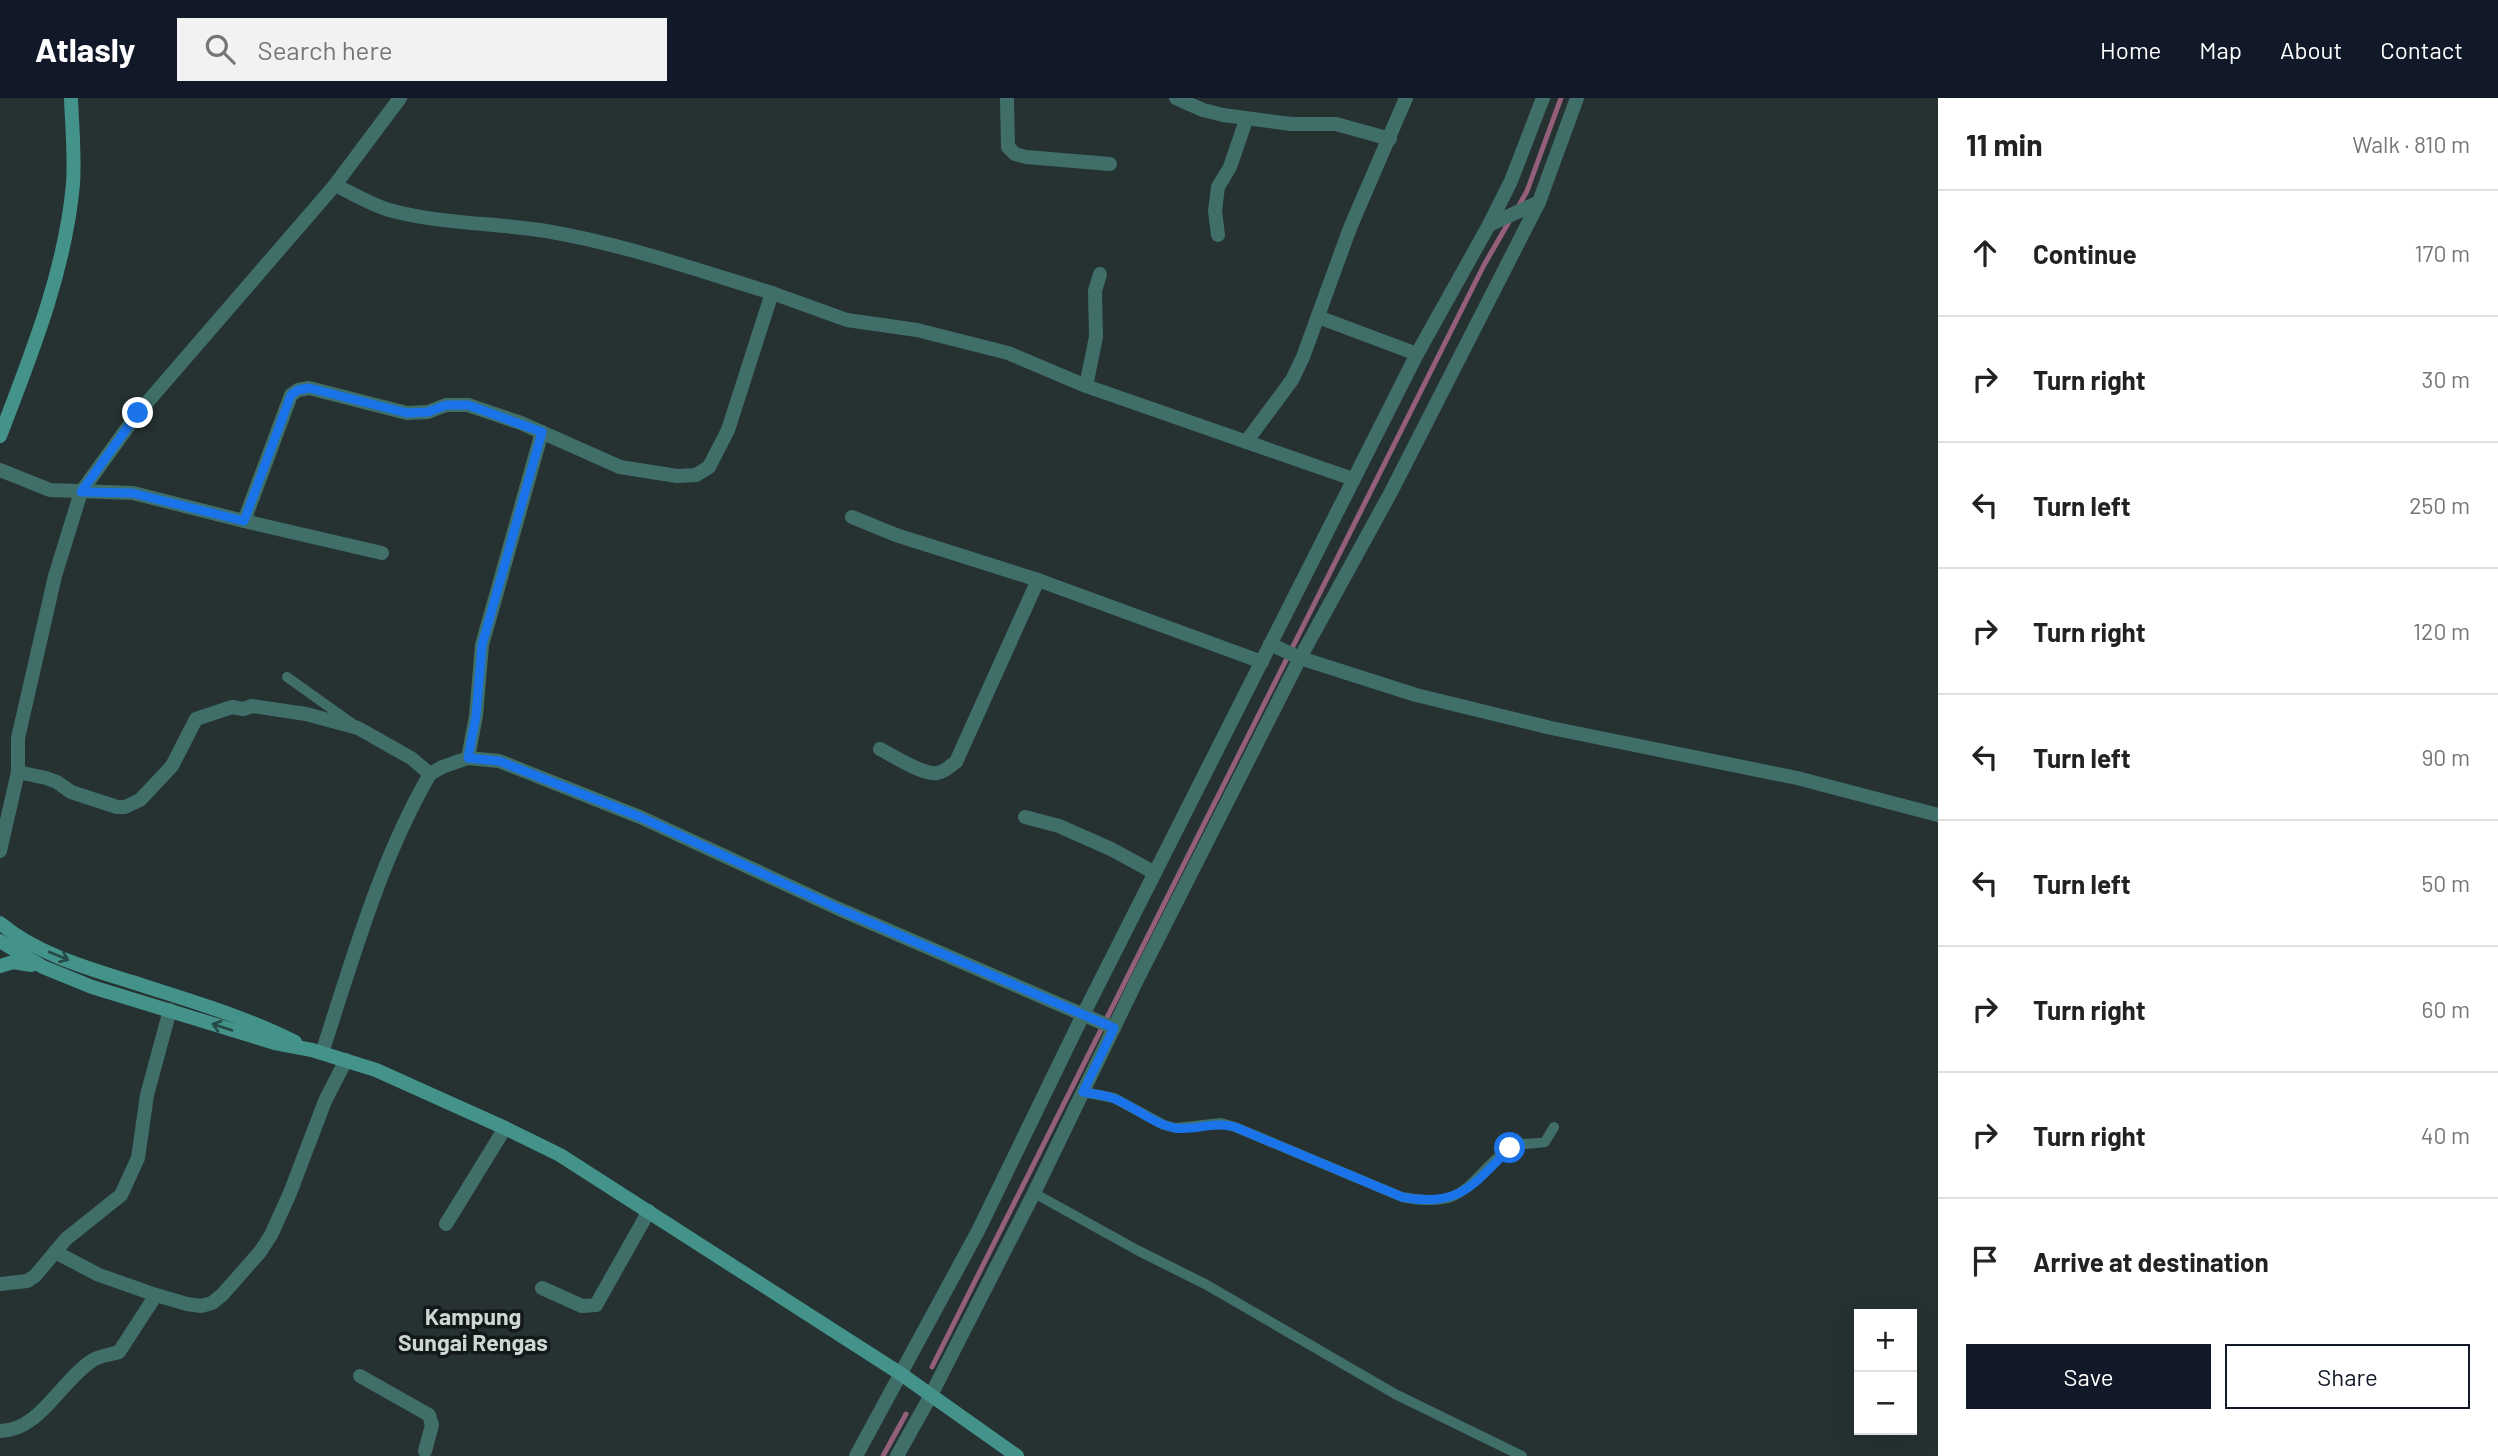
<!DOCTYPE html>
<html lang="en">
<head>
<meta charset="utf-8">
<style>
  body { margin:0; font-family:Barlow,sans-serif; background:#f2f2f2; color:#222 }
  .controls { position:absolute; right:21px; bottom:21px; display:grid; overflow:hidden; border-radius:0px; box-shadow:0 7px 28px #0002 }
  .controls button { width:63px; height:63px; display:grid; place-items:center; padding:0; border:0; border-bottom:2px solid #e0e0e0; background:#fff; color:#222; font:35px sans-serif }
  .stop { position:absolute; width:21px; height:21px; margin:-16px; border:5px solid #1a73e8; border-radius:50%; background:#fff }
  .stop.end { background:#1a73e8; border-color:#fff; box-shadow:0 2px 7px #0008 }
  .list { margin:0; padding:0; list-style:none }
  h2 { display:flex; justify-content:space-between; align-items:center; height:91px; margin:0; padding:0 28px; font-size:30px }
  h2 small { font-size:23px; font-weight:400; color:#767676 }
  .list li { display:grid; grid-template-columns:46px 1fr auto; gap:21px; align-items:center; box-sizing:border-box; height:126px; padding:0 28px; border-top:2px solid #e0e0e0 }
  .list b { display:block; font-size:26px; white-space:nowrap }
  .list em { font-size:23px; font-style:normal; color:#767676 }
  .actions { display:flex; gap:14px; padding:21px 28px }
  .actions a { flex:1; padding:16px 0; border:2px solid #111827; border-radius:0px; text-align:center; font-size:24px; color:#111827 }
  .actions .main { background:#111827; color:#fff }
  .icon { flex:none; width:38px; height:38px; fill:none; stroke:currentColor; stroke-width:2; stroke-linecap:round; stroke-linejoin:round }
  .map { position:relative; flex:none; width:1938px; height:1358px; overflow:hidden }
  header { display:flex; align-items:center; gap:42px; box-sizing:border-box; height:98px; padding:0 35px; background:#111827; color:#fff }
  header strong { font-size:33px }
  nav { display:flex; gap:38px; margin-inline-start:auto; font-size:24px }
  .search { width:490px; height:63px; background:#f2f2f2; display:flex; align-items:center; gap:18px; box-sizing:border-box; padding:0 24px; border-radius:0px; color:#767676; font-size:26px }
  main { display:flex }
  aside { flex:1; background:#fff }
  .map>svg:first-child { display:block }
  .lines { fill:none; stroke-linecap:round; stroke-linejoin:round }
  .stream { stroke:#935f7a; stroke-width:5 }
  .lane { stroke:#406f6a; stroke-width:10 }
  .street { stroke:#406f6a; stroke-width:14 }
  .secondary { stroke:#43938b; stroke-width:14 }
  .oneway { stroke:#264a46 }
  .route { stroke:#1a73e8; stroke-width:9 }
  .labels { text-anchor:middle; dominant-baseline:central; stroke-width:7; stroke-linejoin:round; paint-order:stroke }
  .neighbourhood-label { font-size:23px; font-weight:bold; fill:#ced6d5; stroke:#131918 }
</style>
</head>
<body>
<header>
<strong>Atlasly</strong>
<div class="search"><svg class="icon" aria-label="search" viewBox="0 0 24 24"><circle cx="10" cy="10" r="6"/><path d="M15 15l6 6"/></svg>Search here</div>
<nav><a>Home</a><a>Map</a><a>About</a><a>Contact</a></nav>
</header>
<main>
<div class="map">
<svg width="1938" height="1358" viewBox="0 0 1938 1358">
  <rect width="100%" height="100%" fill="#253231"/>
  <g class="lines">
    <g class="stream">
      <path d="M1517 111 1527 93 1561 0"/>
      <path d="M932 1269 1484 167 1510 122"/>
      <path d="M883 1358 906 1316"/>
    </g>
    <g class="lane">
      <path d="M287 579 353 626"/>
      <path d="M1083 994 1114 1000 1164 1027 1176 1030 1221 1025 1235 1029 1402 1099C1468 1112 1465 1084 1508 1051 1519 1043 1533 1047 1545 1044L1554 1029"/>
      <path d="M1034 1095 1137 1152 1205 1186 1395 1296 1522 1358"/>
    </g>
    <g class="street">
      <path d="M1007 0 1008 49 1015 56 1026 59 1110 66"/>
      <path d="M1176 0 1203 12 1223 17 1291 26H1336L1390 41"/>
      <path d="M335 87C354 96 373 108 393 113 443 126 496 125 546 133 623 146 697 172 772 195"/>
      <path d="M1489 127 1539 104"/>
      <path d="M1218 137 1215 113 1218 89 1230 69 1246 22"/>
      <path d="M1318 219 1417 256"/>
      <path d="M1086 288 1096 239 1095 193 1100 176"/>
      <path d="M1246 344 1292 282 1303 259 1350 130 1406 0"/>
      <path d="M0 372 50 392 133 395 244 423 291 297 298 292 309 290 407 315 428 314 446 307H468L521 325 620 369 677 378 696 377 709 369 728 332 772 195 847 222 917 232 1008 255 1086 288 1353 381"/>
      <path d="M852 419 896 437 1038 482 1262 564"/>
      <path d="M244 423 382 455"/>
      <path d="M1270 546 1300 560 1416 597 1551 630 1797 680 1938 717"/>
      <path d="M880 651C894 658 922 677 937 675 945 674 950 668 956 664L1038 482"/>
      <path d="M468 660 476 618 482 547 542 334"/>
      <path d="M18 674 46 680 57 684 71 694 117 709H125L140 702 172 668 196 621 232 609 243 611 252 608 306 616 358 630 411 660 430 676 442 669 468 660 499 663 640 719 839 811 1114 930"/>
      <path d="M1025 719 1059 728 1111 751 1155 775"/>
      <path d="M0 753 18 674V640L55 478 81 394 138 315 335 87 400 0"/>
      <path d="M322 955C353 860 380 762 430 676"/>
      <path d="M446 1126 505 1030"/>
      <path d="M55 1154 99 1177 156 1197 187 1206 201 1208 212 1205 222 1197 260 1154 271 1137 290 1095 325 1003 346 962"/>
      <path d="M0 1186 27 1183 35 1178 66 1141 121 1097 138 1060 147 997 170 912"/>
      <path d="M542 1190 582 1208 596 1207 649 1113"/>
      <path d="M360 1278 429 1317 432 1327 425 1353"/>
      <path d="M0 1333C40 1333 61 1282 93 1262 101 1257 110 1257 119 1254L156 1197"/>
      <path d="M856 1358 978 1133 1082 919 1417 256 1489 127 1511 83 1543 0"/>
      <path d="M897 1358 931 1297 1034 1095 1136 884 1300 560 1391 394 1539 104 1577 0"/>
    </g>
    <g class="secondary">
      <path d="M0 338C31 257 65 174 73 86 75 58 72 28 71 0"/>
      <path d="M0 825C37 856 87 870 132 884 187 902 244 918 295 944"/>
      <path d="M0 843 43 869 92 889 275 945 312 952 376 972 505 1030 560 1057 901 1276 1017 1358"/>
      <path d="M0 868 13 864 31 867"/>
    </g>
  </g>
  <defs><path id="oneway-shaft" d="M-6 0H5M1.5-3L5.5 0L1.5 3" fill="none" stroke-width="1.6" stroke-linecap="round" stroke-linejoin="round" transform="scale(1.75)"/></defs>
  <g class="oneway">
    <use href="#oneway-shaft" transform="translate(59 858) rotate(22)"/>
    <use href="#oneway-shaft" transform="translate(222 929) rotate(-162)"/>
  </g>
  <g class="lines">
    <path class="route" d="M138 315 81 394 132 395 244 423 291 297 298 292 309 290 407 315 428 314 446 307H468L542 334 482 547 476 618 468 660 499 663 640 719 839 811 1114 930 1083 994C1093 996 1105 997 1115 1001 1135 1009 1153 1026 1175 1030 1196 1033 1212 1023 1235 1029L1402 1099C1459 1110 1473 1087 1510 1050"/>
  </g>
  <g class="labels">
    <g class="neighbourhood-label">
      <text x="473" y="1218">Kampung<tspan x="473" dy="26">Sungai Rengas</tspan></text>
    </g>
  </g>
</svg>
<div class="controls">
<button>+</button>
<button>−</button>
</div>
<div class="stop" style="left:1510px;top:1050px"></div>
<div class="stop end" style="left:138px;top:315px"></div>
</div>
<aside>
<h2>11 min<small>Walk · 810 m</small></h2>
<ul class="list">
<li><svg class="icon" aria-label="ahead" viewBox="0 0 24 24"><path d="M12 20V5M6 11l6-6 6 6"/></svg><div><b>Continue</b></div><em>170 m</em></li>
<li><svg class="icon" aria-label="right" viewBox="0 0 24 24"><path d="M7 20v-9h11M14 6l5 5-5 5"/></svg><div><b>Turn right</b></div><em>30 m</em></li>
<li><svg class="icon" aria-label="left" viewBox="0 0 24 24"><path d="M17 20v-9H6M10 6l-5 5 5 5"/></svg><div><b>Turn left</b></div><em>250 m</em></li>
<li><svg class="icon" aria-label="right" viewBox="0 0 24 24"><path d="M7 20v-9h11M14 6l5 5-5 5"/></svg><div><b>Turn right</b></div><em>120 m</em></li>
<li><svg class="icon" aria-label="left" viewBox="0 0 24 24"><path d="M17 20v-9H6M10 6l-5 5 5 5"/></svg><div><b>Turn left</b></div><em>90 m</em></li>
<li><svg class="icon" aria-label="left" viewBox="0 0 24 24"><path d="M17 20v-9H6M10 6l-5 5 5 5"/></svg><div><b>Turn left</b></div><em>50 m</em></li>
<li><svg class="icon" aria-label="right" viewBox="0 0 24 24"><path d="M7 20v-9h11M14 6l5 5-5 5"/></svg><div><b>Turn right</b></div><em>60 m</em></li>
<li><svg class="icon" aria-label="right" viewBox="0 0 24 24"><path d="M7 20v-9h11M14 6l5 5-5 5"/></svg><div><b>Turn right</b></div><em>40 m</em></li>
<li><svg class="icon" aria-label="arrive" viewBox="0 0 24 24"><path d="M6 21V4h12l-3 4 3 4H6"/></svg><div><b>Arrive at destination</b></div></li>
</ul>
<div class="actions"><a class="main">Save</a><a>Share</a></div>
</aside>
</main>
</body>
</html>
